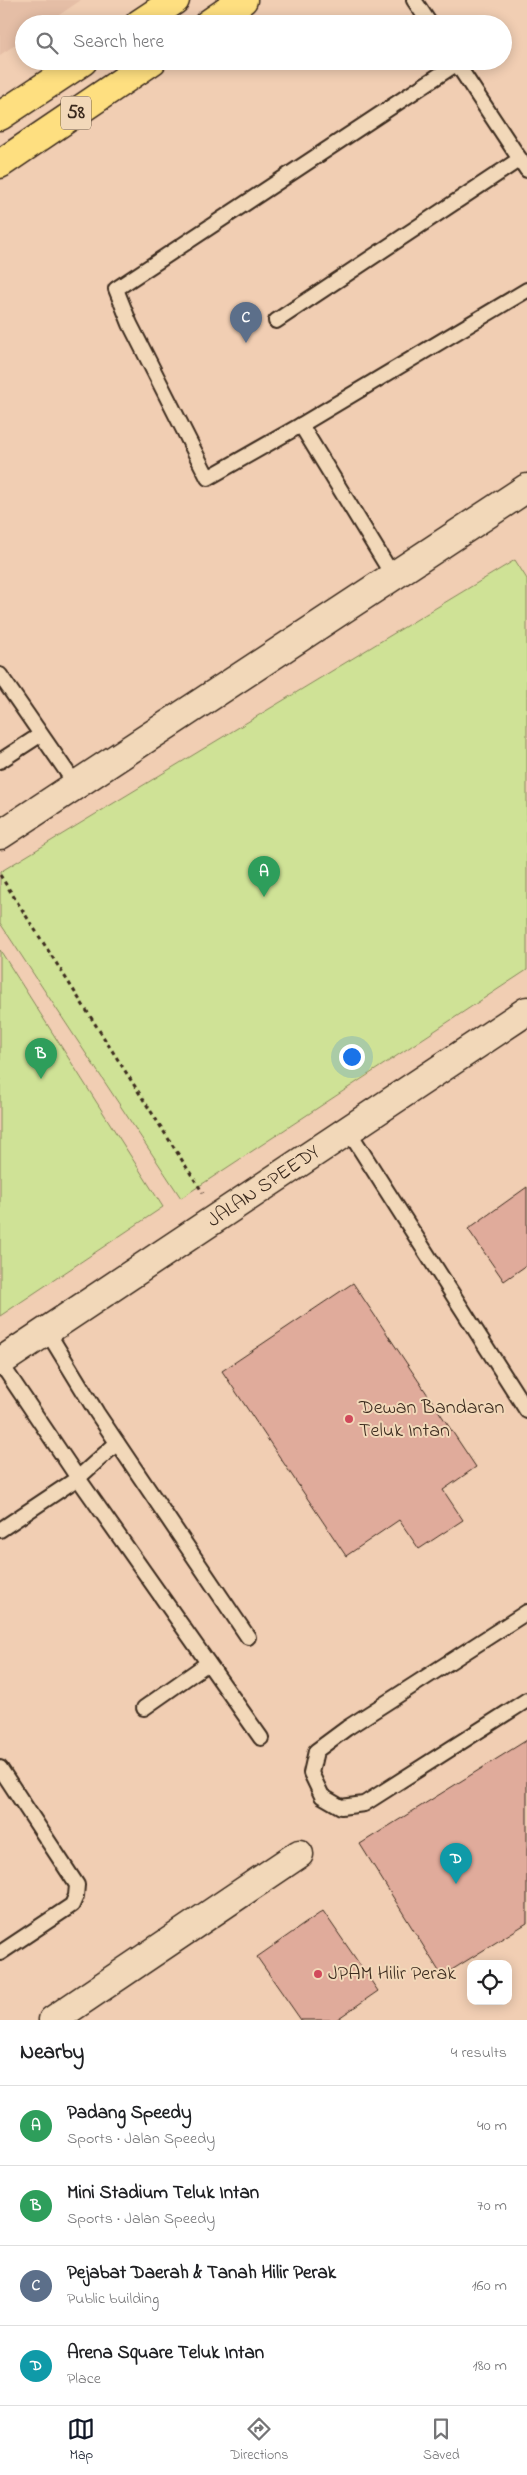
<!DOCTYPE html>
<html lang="en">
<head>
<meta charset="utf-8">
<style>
  body { margin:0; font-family:"Indie Flower",sans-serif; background:#f6f6f6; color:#202124 }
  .controls { position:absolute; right:15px; bottom:15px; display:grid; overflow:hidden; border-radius:10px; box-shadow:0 2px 12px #0003 }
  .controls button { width:45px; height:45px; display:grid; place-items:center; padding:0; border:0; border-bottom:1px solid #e0e0e0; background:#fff; color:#202124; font:25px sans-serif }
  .you { position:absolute; left:351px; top:1056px; width:18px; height:18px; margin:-12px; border:4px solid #fff; border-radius:50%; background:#1a73e8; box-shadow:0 0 0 8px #1a73e833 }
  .badge { display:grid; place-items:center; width:32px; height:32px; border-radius:50%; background:#111827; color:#fff; font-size:16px; font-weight:700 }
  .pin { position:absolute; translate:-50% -41px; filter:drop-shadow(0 1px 2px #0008) }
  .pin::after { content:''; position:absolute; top:26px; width:18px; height:15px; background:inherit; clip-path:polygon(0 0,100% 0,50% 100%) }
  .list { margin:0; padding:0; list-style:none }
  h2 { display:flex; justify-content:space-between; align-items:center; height:65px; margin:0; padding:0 20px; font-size:21px }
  h2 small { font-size:16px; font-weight:400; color:#757577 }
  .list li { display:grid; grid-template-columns:32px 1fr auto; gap:15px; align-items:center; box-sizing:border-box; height:80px; padding:0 20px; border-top:1px solid #e0e0e0 }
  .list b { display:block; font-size:19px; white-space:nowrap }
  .list p { margin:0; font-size:16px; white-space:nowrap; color:#757577 }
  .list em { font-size:16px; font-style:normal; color:#757577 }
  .icon { flex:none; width:28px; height:28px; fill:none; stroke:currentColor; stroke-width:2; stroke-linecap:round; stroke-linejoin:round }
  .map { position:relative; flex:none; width:527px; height:2020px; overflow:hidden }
  .search { position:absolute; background:#fff; box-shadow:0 2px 12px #0003; left:15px; right:15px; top:15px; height:55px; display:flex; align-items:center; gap:12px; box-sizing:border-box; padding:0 18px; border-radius:28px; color:#757577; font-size:19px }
  .sheet { height:385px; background:#fff }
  nav { display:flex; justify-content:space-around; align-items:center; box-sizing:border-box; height:70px; border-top:1px solid #e0e0e0; background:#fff; font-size:14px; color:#757577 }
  nav a { display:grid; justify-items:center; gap:2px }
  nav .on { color:#111827 }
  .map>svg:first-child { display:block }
  .built { fill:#e5bea6 }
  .green { fill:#cfe296; stroke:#85865a }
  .building { fill:#e0ab9b; stroke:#3b2a1e }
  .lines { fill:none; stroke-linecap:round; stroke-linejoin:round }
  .service-casing { stroke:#3b2a1e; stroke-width:18 }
  .minor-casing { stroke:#3b2a1e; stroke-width:31 }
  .tertiary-casing { stroke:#3b2a1e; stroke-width:31 }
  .trunk-casing { stroke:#3b2a1e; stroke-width:31 }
  .path { stroke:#3b2a1e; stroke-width:3; stroke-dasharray:4 4; stroke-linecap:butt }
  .service { stroke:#f2d8b9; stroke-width:14 }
  .minor { stroke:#f2d8b9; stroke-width:28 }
  .tertiary { stroke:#f2d8b9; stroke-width:28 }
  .trunk { stroke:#fedf80; stroke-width:28 }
  .poi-dot { fill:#d1495b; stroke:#f2d8b9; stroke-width:2 }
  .labels { text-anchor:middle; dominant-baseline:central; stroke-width:4; stroke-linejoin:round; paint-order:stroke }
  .shield { fill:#f2d8b9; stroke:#725e4c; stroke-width:1 }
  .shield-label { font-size:19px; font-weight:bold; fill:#3b2a1e }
  .street-label { font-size:20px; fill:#3b2a1e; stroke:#f2d8b9 }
  .poi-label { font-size:20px; fill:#3b2a1e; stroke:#f2d8b9; text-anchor:start }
</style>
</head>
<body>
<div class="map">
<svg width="527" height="2020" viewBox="0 0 527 2020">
  <rect width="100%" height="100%" fill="#f1ceb3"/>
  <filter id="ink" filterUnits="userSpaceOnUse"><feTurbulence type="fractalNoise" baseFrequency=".02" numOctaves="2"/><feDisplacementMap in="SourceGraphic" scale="10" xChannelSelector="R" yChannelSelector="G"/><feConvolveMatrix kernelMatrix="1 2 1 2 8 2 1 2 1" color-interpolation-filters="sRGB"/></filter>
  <g filter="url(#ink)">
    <path class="built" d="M0 0H81L46 24H24V39L0 55Z"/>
    <g class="green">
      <path d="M515 560 527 579V970L181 1198 0 923V872Z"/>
      <path d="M0 950 163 1207 0 1316Z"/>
    </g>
    <g class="building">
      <path d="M527 1187V1265L504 1281 468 1229Z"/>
      <path d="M353 1283 476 1467 443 1490 463 1520 419 1549 399 1520 346 1556 222 1371Z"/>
      <path d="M527 1740V1923L442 1976 360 1844Z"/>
      <path d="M323 1911 378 1991 336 2020H301L257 1957Z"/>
    </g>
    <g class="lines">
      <g class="service-casing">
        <g id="service">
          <path d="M414 0 430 24"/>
          <path d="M455 61 527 170"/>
          <path d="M276 321 520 159"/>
          <path d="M301 425 208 478 130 324 116 289 456 64"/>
          <path d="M393 576 301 425 527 290"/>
          <path d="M0 675 76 785"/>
          <path d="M0 761 40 735"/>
          <path d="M348 1130 527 1411"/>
          <path d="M47 1331 97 1413 248 1637"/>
          <path d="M0 1362 78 1478 261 1738"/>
          <path d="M0 1530 78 1478 117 1443"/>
          <path d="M527 1612 347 1728 316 1751 311 1773 322 1796 341 1807 364 1804 527 1700"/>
          <path d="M144 1708 208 1663"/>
          <path d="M0 1768 77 1885 76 1896 72 1905 0 1953"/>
        </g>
      </g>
      <g class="minor-casing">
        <g id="minor">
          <path d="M0 835 527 488"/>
          <path d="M53 2020 299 1854"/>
        </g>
      </g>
      <g class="tertiary-casing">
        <path id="tertiary" d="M0 1362 527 1011"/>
      </g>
      <g class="trunk-casing">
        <g id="trunk">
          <path d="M139 24 175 0"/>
          <path d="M208 24 243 0"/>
          <path d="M0 116 83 61"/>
          <path d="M0 164 152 61"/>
        </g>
      </g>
      <path class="path" d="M0 875 203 1193"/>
      <use href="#service" class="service"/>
      <use href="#minor" class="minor"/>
      <use href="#tertiary" class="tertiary"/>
      <use href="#trunk" class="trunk"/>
    </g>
  </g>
  <g class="poi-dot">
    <circle cx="349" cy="1419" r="5"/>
    <circle cx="318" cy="1974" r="5"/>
  </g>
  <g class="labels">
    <rect class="shield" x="61" y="96.5" width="30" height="33" rx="4"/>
    <g class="shield-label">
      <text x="76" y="113">58</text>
    </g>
    <g class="street-label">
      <text transform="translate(264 1187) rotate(-34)">JALAN SPEEDY</text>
    </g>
    <g class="poi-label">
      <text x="359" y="1408">Dewan Bandaran<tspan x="359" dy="23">Teluk Intan</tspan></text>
      <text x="328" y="1974">JPAM Hilir Perak</text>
    </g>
  </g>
</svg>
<div class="controls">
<button><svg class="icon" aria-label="locate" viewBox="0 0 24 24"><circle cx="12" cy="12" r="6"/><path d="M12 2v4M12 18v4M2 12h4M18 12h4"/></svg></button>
</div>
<div class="you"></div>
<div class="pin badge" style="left:264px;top:897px;background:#2e9e5b">A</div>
<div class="pin badge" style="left:41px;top:1079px;background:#2e9e5b">B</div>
<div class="pin badge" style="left:246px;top:343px;background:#5c6f8a">C</div>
<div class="pin badge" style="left:456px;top:1884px;background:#0f9aa8">D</div>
<div class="search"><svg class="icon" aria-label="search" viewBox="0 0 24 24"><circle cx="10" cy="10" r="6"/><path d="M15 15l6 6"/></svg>Search here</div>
</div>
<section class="sheet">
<h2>Nearby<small>4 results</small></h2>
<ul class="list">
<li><span class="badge" style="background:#2e9e5b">A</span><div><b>Padang Speedy</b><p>Sports · Jalan Speedy</p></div><em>40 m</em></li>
<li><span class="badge" style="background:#2e9e5b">B</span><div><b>Mini Stadium Teluk Intan</b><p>Sports · Jalan Speedy</p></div><em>70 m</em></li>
<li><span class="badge" style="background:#5c6f8a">C</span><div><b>Pejabat Daerah &amp; Tanah Hilir Perak</b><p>Public building</p></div><em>160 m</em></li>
<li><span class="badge" style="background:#0f9aa8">D</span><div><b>Arena Square Teluk Intan</b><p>Place</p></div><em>180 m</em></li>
</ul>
</section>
<nav>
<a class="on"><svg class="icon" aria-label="map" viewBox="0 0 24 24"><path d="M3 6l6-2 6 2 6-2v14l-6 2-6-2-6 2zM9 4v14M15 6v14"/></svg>Map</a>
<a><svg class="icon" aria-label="directions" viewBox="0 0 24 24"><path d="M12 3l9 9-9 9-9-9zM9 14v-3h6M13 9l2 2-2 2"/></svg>Directions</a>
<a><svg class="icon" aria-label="saved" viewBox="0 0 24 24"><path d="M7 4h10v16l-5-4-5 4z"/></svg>Saved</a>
</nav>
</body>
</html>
